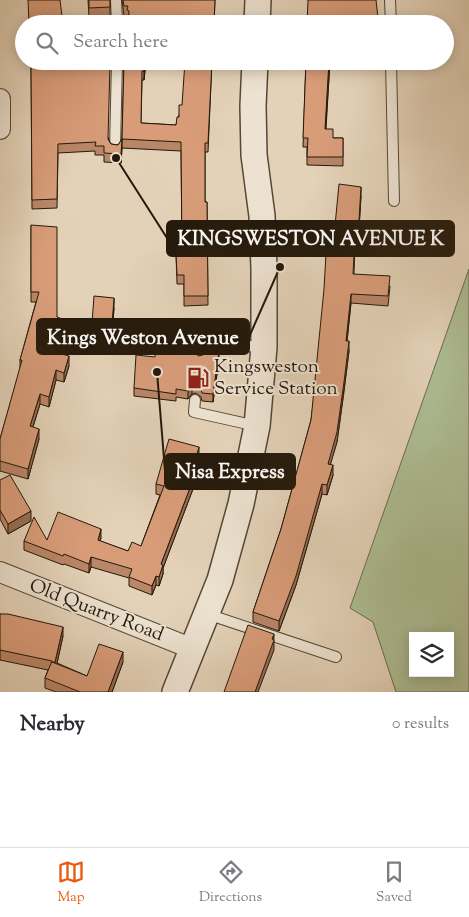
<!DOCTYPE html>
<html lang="en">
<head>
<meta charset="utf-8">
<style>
  body { margin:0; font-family:"Sorts Mill Goudy",serif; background:#f7f7f7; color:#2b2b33 }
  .controls { position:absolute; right:15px; bottom:15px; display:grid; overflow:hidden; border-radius:0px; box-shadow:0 2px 12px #0003 }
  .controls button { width:45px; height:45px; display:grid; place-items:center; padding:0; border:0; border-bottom:1px solid #e1e1e2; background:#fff; color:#2b2b33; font:25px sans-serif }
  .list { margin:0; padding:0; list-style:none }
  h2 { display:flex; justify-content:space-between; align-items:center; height:65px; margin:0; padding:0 20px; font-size:21px }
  h2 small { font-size:16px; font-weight:400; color:#7c7c81 }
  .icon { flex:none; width:28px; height:28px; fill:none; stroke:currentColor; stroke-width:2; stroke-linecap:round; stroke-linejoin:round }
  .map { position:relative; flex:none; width:469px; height:692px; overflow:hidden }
  .search { position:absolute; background:#fff; box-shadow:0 2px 12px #0003; left:15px; right:15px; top:15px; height:55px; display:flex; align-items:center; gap:12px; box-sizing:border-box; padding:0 18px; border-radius:28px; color:#7c7c81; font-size:19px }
  .sheet { height:155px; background:#fff }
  nav { display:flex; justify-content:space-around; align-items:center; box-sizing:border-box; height:70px; border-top:1px solid #e1e1e2; background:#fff; font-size:14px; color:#7c7c81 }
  nav a { display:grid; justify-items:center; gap:2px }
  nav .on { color:#ea580c }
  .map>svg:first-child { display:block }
  .green { fill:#aebd93; stroke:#696b4f; fill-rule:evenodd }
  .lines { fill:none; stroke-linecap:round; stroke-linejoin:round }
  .service-casing { stroke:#544736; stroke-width:12 }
  .minor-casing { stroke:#544736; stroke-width:22 }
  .tertiary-casing { stroke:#544736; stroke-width:28 }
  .service { stroke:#ede2d1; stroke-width:10 }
  .minor { stroke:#ede2d1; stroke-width:20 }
  .tertiary { stroke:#ede2d1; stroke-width:25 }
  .wall { fill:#ba8668; stroke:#24190b }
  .shaded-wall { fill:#976d55; stroke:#24190b }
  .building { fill:#d89c79; stroke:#24190b }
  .labels { text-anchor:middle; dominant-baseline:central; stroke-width:4; stroke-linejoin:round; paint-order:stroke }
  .poi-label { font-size:19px; fill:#24190b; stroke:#ede2d1; text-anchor:start }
  .street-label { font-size:19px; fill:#24190b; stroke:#ede2d1 }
  .leader { fill:none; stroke:#24190b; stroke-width:2 }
  .callout-dot { fill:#24190b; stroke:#ede2d1; stroke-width:2 }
  .callout { fill:#24190b; stroke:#24190b; stroke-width:2 }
  .callout-label { font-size:20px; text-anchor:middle; font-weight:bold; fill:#fff }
</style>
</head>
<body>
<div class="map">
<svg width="469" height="692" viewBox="0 0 469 692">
  <rect width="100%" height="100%" fill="#e4d2b8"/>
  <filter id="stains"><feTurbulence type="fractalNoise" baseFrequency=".004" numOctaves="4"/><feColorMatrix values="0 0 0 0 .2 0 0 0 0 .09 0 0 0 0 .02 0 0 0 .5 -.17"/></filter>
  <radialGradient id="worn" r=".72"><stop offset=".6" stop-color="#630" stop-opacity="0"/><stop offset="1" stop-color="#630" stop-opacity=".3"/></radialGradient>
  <path class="green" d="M469 269V692H396L373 622 350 608ZM413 636H450V673H413Z"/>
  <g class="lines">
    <g class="service-casing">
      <g id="service">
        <path d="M116 0 117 24"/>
        <path d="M390 0 391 24"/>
        <path d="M391 61 394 201"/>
        <path d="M115 148 117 61"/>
        <path d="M200 357 201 344 264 347"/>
        <path d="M195 400 194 412 257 426"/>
        <path d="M207 614 336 657"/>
      </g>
    </g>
    <g class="minor-casing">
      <g id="minor">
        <path d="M0 99V129"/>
        <path d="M0 572 193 649"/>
      </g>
    </g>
    <g class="tertiary-casing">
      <g id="tertiary">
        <path d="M257 24 258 0"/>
        <path d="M175 692 220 580 241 504 257 426 264 347V268L262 216 254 155 253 106 255 61"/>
      </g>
    </g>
    <use href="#service" class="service"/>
    <use href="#minor" class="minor"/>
    <use href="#tertiary" class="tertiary"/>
  </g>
  <g class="wall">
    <path d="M88 0H110V16L89 18Z"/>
    <path d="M122 0H215L214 24H128V20H127V15L124 16Z"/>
    <path d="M378 18V24H307Z"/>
    <path d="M124 61H146L144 80H142L141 123 176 125 182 105 212 61 208 152H205V202H207L208 305 184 306V284H177L176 254 182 253 181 151 122 148 121 163 104 162V155H95V151L58 153 57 208 32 209 31 68 75 64 111 144 118 145 122 139Z"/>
    <path d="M306 61H330L326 129 333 138H343V166L307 165V147H303Z"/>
    <path d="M361 196 358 245H355L354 274 390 286 388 306 351 303 347 341 349 351 344 392 337 442 330 464 333 475 327 495 322 494 296 585 279 631 253 622V612L281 529 311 420 334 236Z"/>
    <path d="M31 225 57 317 65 329 58 353 69 366 64 382 56 380 49 407 40 404 33 427 39 439 28 479 0 471V439L20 369V360L36 302H31Z"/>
    <path d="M114 308 112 335 92 333V323Z"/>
    <path d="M184 343 183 347 199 356 219 360 213 402 202 401 201 397 196 393 192 394 188 399 176 397V401L134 396V388L155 357Z"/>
    <path d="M199 456 192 479 193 489 163 568V574L159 586 156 585 152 595 129 586V578L91 567 89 573 64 564 63 565 24 550V541L101 538 100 541 128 551 141 546 160 495 156 494V484Z"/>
    <path d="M0 480 31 521 8 534 0 519Z"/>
    <path d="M0 614 63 636 57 663 87 676 123 662 112 692H56L45 688V678L48 670 0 660Z"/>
  </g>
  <g class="shaded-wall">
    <path d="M145 61H146L144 80V71Z"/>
    <path d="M329 61H330L325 138V129Z"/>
    <path d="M122 139V148L121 163V154Z"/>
    <path d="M361 187V196L358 245V236Z"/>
    <path d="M351 294V303L346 351V341Z"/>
    <path d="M114 298V308L112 335V325Z"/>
    <path d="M65 320V329L55 362V352Z"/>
    <path d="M349 341V351L337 442 328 473V464Z"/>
    <path d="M219 352V360L213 402V394Z"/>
    <path d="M69 356V366L64 382V373Z"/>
    <path d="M56 370V380L49 407V397Z"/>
    <path d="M192 386V394L188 399V391Z"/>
    <path d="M40 394V404L30 436V426Z"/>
    <path d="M39 429V439L28 479V469Z"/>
    <path d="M199 447V456L190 488V479Z"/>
    <path d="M333 465V475L327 495V485Z"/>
    <path d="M193 480V489L163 568V574L159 586V577L161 564Z"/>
    <path d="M322 484V494L296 585 279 631V621Z"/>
    <path d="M31 511V521L8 534V524Z"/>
    <path d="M101 529V538L98 549V540Z"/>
    <path d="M91 557V567L89 573V564Z"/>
    <path d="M156 576V585L152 595V586Z"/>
    <path d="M63 627V636L55 672V662Z"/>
    <path d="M274 634V650L258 692H255Z"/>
    <path d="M123 652V662L112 692H108Z"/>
  </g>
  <g class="building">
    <path d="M28 0H60L63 24H29Z"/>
    <path d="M89 0H110V7L89 8Z"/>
    <path d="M123 0H215L214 24H128L129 11 127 10 128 6H124Z"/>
    <path d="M308 0H376L378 18 332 22V24H307Z"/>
    <path d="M31 61H75V64H110L108 139 111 144 118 145 122 139 124 61H145L144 71H142L141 123 176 125 177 117H179V105H182L185 61H212L208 143H205V202H207L208 296H184V275H177L176 254 182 253 181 142 122 139 121 154 104 153V146H95L96 142 58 144 57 199 32 200Z"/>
    <path d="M306 61H329L325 129H333V138H343V157H307L308 138H303Z"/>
    <path d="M339 184 361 187 358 236 355 235 353 274 390 276 388 296 351 294 346 341H349L344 382 337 432 328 464 333 465 327 485 322 484 296 576 279 621 253 612 281 529 311 420 324 289 327 236H334Z"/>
    <path d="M31 225 57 227V317L65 320 55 352 69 356 64 373 56 370 49 397 40 394 30 426 39 429 28 469 0 461V439L22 360H20L39 292H31Z"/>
    <path d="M94 296 114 298 112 325 92 323Z"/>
    <path d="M158 332 184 335 182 347 193 348 194 353 199 356 203 355 207 350 219 352 213 394 202 393 201 389 196 385 192 386 188 391 176 389V394L134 388 136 355 155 357Z"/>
    <path d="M169 439 199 447 190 479 193 480 161 564 163 565 159 577 156 576 152 586 129 577 132 569 91 557 89 564 64 554 63 556 24 541 34 517 47 540 58 512 101 529 98 540 128 551 132 542 141 546 164 486 156 484Z"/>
    <path d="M10 475 31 511 8 524 0 510V480Z"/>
    <path d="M0 614H8L63 627 55 662H52L87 676 99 644 123 652 108 692H80L45 678 52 661 0 650Z"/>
    <path d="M248 625 274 634 272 639 274 640 255 692H224Z"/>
  </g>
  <defs>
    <g id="fuel-bare" transform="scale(1.725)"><path d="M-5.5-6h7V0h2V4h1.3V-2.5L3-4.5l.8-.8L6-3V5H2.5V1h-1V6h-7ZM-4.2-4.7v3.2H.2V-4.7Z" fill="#8f2418" stroke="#ede2d1" stroke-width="2.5" paint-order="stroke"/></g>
  </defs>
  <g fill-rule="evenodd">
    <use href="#fuel-bare" x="198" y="378"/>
  </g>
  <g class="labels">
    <g class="poi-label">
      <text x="214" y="367">Kingsweston<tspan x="214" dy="22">Service Station</tspan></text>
    </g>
    <g class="street-label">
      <text transform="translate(96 611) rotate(21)">Old Quarry Road</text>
    </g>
  </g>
  <path class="leader" d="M116 158L167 238M280 267L249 337M157 372L165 471"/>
  <g class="callout-dot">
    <circle cx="116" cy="158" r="5"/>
    <circle cx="280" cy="267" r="5"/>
    <circle cx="157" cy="372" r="5"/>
  </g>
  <g class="callout">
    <rect x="167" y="221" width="287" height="35" rx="5"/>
    <rect x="37" y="319" width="212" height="35" rx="5"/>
    <rect x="165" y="454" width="130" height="35" rx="5"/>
  </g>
  <g class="callout-label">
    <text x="311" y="245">KINGSWESTON AVENUE K</text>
    <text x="143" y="344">Kings Weston Avenue</text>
    <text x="230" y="478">Nisa Express</text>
  </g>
  <rect width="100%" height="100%" filter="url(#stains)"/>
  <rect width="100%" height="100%" fill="url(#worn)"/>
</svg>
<div class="controls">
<button><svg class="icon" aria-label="layers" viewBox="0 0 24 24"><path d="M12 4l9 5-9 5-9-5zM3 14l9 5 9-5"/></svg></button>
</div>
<div class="search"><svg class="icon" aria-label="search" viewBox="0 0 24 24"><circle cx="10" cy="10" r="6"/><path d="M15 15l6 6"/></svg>Search here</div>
</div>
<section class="sheet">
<h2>Nearby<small>0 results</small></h2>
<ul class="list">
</ul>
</section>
<nav>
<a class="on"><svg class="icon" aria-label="map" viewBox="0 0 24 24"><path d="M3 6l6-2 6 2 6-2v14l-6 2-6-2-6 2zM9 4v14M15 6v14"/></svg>Map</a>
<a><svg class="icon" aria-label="directions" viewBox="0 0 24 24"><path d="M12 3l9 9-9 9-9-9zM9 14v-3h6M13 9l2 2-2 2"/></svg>Directions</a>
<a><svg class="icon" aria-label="saved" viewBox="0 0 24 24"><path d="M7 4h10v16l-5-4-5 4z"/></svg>Saved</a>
</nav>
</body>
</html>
